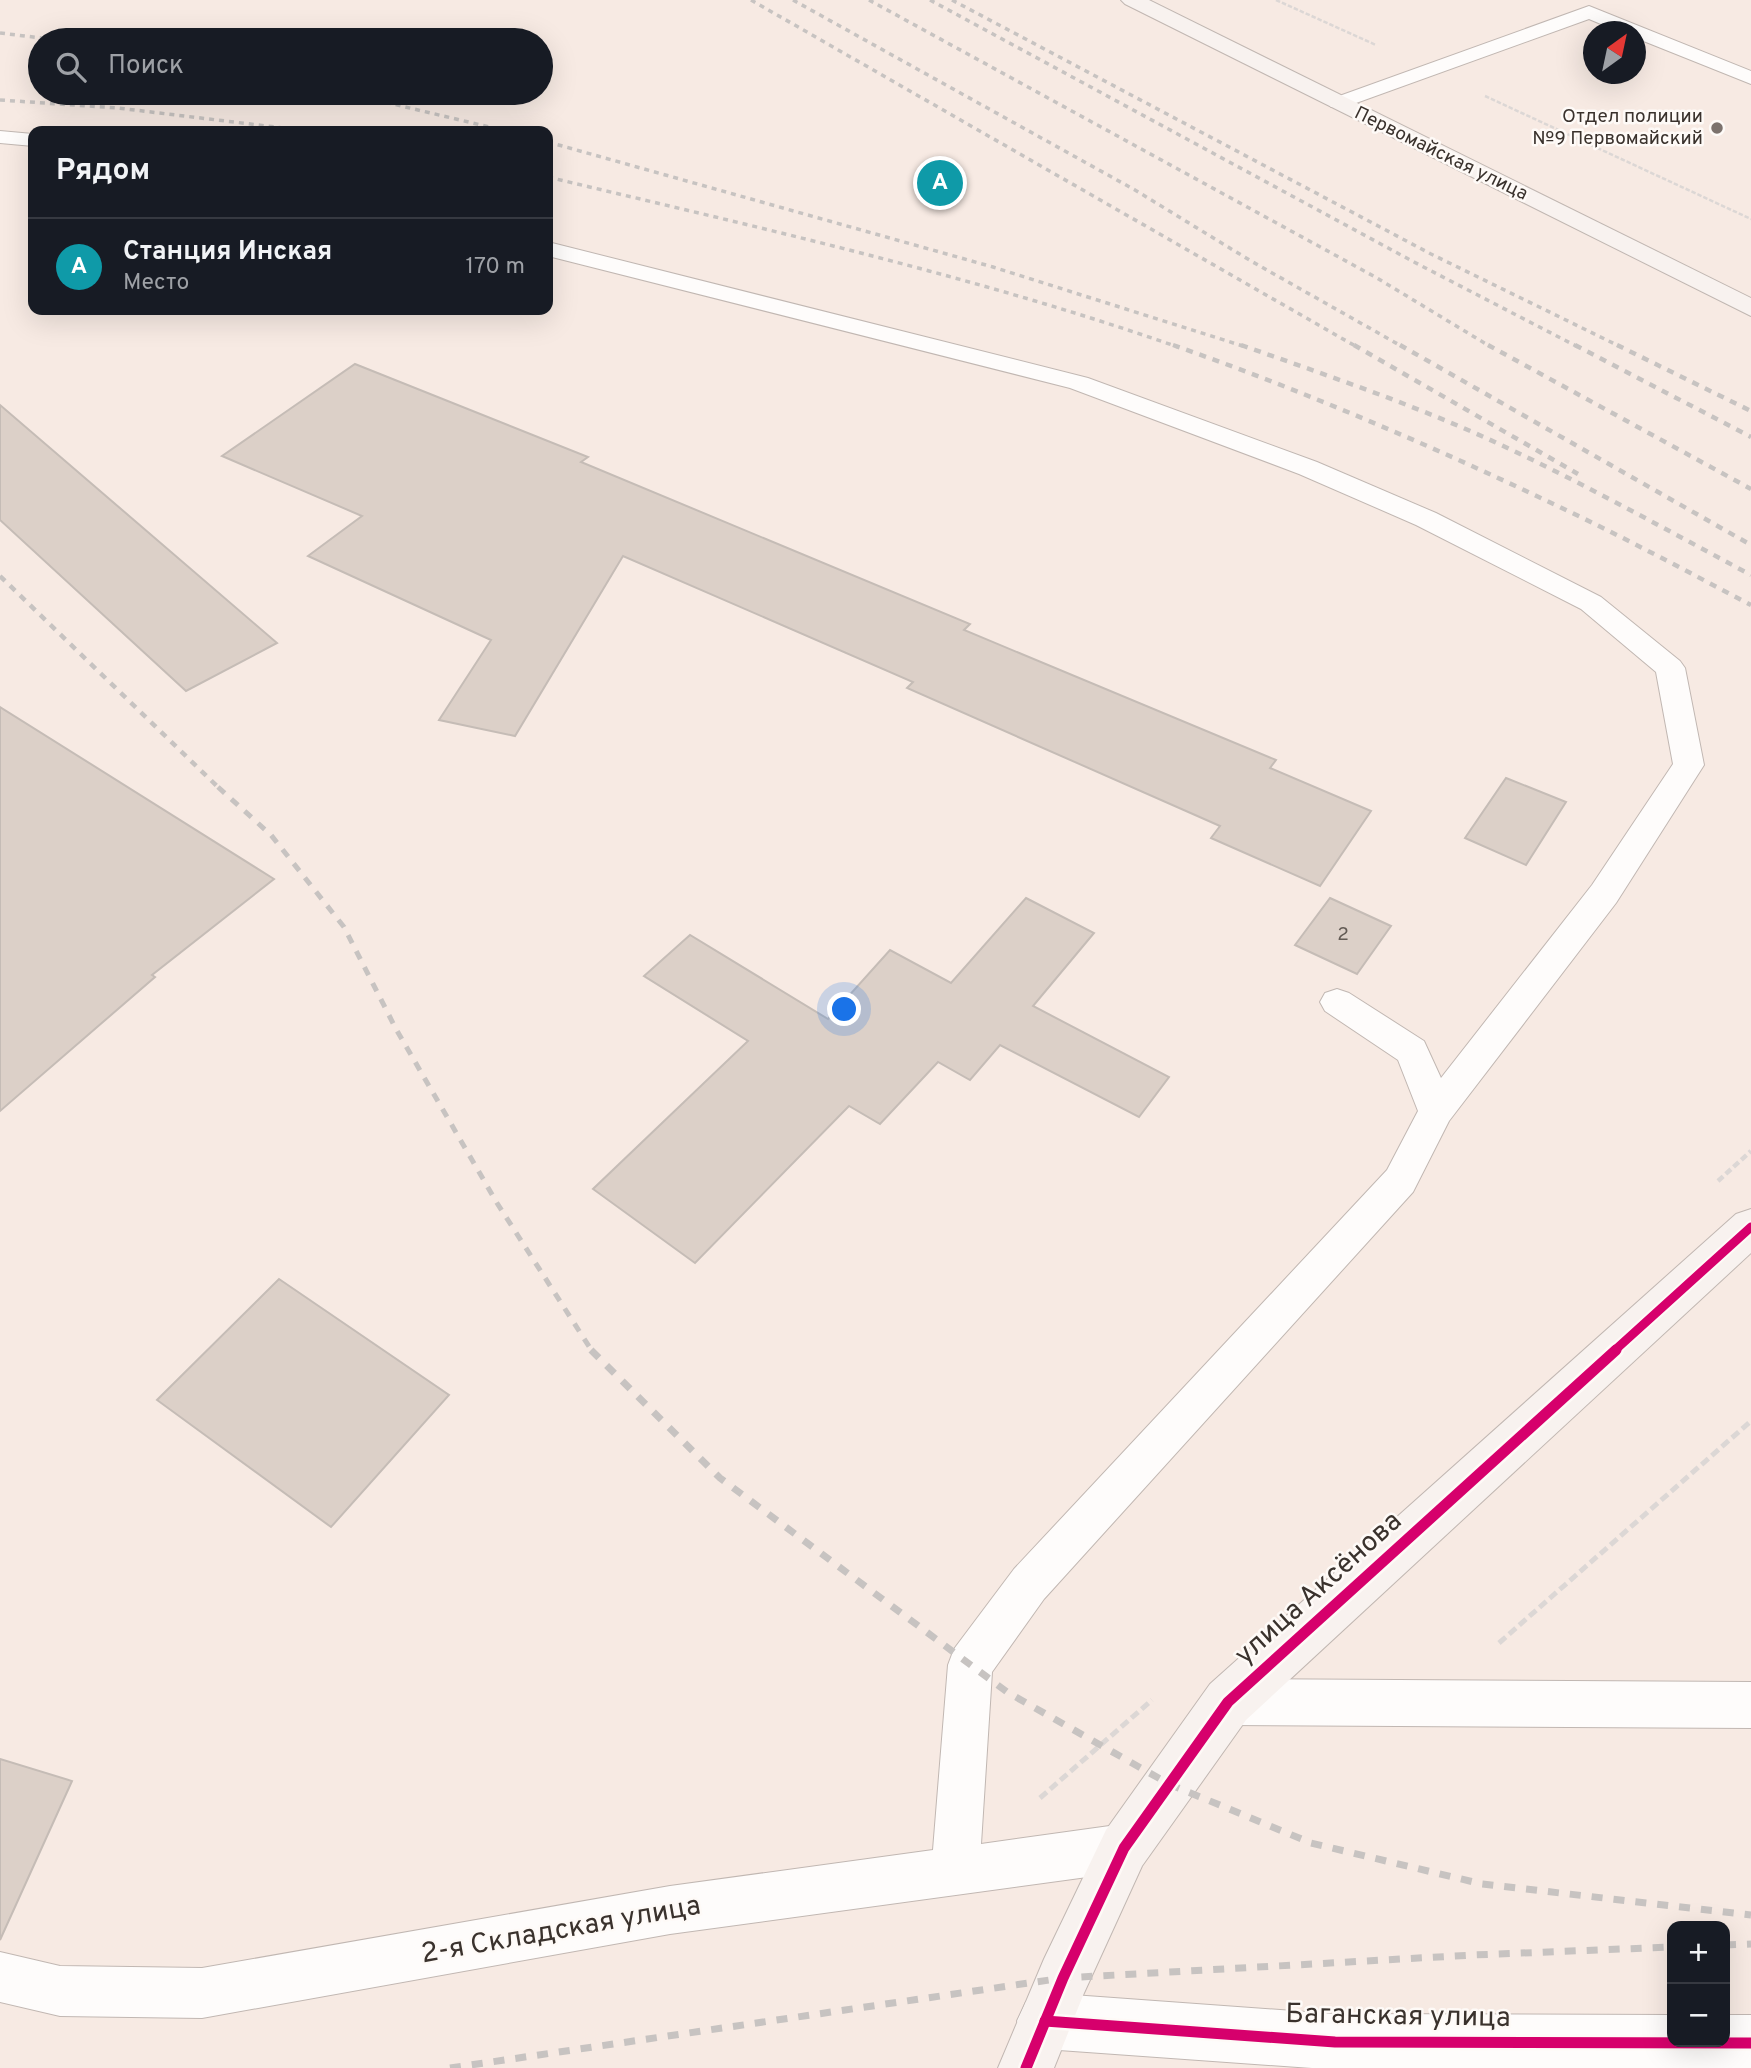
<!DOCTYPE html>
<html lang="ru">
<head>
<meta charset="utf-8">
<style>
  body { margin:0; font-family:Overpass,sans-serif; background:#242831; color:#f1f3f6 }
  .controls { position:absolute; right:21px; bottom:21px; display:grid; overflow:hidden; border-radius:14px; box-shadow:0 7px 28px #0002 }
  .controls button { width:63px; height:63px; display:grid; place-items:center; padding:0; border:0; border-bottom:2px solid #363941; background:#171b24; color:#f1f3f6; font:35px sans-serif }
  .compass { position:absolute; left:1583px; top:21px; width:63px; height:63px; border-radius:50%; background:#171b24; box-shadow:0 7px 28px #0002; rotate:33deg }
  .you { position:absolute; left:845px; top:1010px; width:24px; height:24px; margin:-18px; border:5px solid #fff; border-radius:50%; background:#1a73e8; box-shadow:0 0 0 10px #1a73e833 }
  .badge { display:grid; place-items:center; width:46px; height:46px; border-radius:50%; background:#7c726d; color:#fff; font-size:23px; font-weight:700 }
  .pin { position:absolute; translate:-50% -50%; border:4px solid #fff; box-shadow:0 2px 7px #0006 }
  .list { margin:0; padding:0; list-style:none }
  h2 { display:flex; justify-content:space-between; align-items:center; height:91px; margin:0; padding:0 28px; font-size:30px }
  h2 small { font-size:23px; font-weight:400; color:#9ea1a6 }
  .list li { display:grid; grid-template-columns:46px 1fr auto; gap:21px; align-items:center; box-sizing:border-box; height:98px; padding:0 28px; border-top:2px solid #363941 }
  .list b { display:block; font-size:26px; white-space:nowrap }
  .list p { margin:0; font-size:23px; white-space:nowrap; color:#9ea1a6 }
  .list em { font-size:23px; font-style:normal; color:#9ea1a6 }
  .icon { flex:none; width:38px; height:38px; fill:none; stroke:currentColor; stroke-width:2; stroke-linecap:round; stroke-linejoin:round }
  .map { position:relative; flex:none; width:1751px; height:2068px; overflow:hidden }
  .search { position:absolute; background:#171b24; box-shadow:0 7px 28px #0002; left:28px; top:28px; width:525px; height:77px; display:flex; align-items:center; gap:18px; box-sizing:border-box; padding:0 24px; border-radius:38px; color:#9ea1a6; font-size:26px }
  .panel { position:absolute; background:#171b24; box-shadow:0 7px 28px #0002; left:28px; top:126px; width:525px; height:189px; border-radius:14px }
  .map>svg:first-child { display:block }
  .building { fill:#dcd0c8; stroke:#c5bcb6; stroke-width:2 }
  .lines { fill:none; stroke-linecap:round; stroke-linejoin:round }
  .lane-casing { stroke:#c1b7b2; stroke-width:2 }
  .street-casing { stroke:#c1b7b2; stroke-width:2 }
  .secondary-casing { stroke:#c1b7b2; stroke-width:2 }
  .path-far2 { stroke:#dcd7d5; stroke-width:2.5; stroke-dasharray:4.5 2; stroke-linecap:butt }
  .path-far1 { stroke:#dcd7d5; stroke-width:4.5; stroke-dasharray:7 3.5; stroke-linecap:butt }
  .path { stroke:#dcd7d5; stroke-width:5; stroke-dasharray:9 4.5; stroke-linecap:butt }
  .lane { fill:#fefcfb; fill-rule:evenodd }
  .street { fill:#fefcfb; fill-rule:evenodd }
  .secondary { fill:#f8f2ef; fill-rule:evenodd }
  .rail-far3 { stroke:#c7c3c1; stroke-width:3.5; stroke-dasharray:5 5; stroke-linecap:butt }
  .rail-far2 { stroke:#c7c3c1; stroke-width:4.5; stroke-dasharray:7 7; stroke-linecap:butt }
  .rail-far1 { stroke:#c7c3c1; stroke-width:5; stroke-dasharray:9 9; stroke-linecap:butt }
  .rail { stroke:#c7c3c1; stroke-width:7; stroke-dasharray:11 11; stroke-linecap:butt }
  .cycleway-far1-casing { stroke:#fefaf7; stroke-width:13 }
  .cycleway-casing { stroke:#fefaf7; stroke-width:16 }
  .cycleway-far1 { stroke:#d6006c; stroke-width:9 }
  .cycleway { stroke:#d6006c; stroke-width:11 }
  .poi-dot { fill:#7c726d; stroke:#fefaf7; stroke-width:2.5 }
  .labels { text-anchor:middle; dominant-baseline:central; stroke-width:5; stroke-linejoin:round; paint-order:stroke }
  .far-poi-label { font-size:19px; fill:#3a322d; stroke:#fefaf7; text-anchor:end }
  .far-street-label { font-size:19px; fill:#3a322d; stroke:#fefaf7 }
  .number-label { font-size:19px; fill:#625a54 }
  .near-street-label { font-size:28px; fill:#3a322d; stroke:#fefaf7 }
</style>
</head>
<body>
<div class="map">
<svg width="1751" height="2068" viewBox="0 0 1751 2068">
  <rect width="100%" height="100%" fill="#f7eae3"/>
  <g class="building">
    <path d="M355 364 588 457 581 462 970 624 964 630 1276 760 1270 768 1371 811 1320 886 1211 838 1220 826 907 688 913 682 623 556 515 736 439 720 491 640 308 556 362 516 222 456Z"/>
    <path d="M0 405 277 643 186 691 0 520Z"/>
    <path d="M0 707 274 879 152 975 155 977 0 1111Z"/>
    <path d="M1506 778 1566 802 1526 865 1465 838Z"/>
    <path d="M1026 898 1094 933 1033 1006 1169 1077 1139 1117 1000 1045 970 1080 938 1062 880 1124 849 1106 695 1263 593 1189 748 1041 644 976 690 935 828 1019 890 950 951 983Z"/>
    <path d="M1330 898 1391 926 1357 974 1295 945Z"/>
    <path d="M279 1279 449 1395 331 1527 157 1400Z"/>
    <path d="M0 1759 72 1781 0 1940Z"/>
  </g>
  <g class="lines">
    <g class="lane-casing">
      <g id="lane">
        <path d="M1589 6 1751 71V84L1636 38V32H1620L1589 19 1345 107H1331L1328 103 1331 99Z"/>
        <path d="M0 131 33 134V146L0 143Z"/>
        <path d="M548 242 1088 378 1317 462 1436 513 1601 597 1680 661 1685 668 1704 765 1616 903 1449 1121 1413 1192 1044 1599 992 1672 981 1844 1124 1824 1141 1831 1148 1848 1141 1865 1124 1872 670 1934 202 2018 60 2016 0 2002V1952L60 1966 202 1968 670 1886 933 1850 948 1665 954 1649 1014 1569 1387 1170 1418 1111 1398 1060 1325 1011 1320 1002 1325 993 1337 989 1349 993 1424 1041 1441 1078 1592 885 1673 764 1656 672 1581 609 1416 525 1299 474 1070 388 548 256Z"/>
        <path d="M1228 1679 1751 1682V1728L1228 1725 1212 1718 1205 1702 1212 1686Z"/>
      </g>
    </g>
    <g class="street-casing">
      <path id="street" d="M1045 1993 1335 2014 1672 2015V2042H1725V2015H1751V2068H1312L1045 2049 1026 2040 1017 2021 1026 2002Z"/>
    </g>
    <g class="secondary-casing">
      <g id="secondary">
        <path d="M1121 0H1149L1751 298V316L1125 4Z"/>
        <path d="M1751 1209V1253L1246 1720 1142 1866 1084 1993 1054 2068H998L1044 1959 1106 1830 1210 1684 1736 1214Z"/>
      </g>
    </g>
    <g class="path-far2">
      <path d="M1276 0 1376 45"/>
      <path d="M1485 96 1751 219"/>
    </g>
    <path class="path-far1" d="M1718 1181 1751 1151"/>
    <g class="path">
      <path d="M1499 1643 1751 1421"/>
      <path d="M1040 1798 1152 1700"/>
    </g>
    <use href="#lane" class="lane"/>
    <use href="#street" class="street"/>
    <use href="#secondary" class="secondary"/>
    <g class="rail-far3">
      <path d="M751 0 1357 347"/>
      <path d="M793 0 1135 190 1251 261 1403 347"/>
      <path d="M869 0 1377 278 1491 347"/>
      <path d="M930 0 1414 262 1578 347"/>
      <path d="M952 0 1431 254 1621 347"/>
      <path d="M0 33 58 40"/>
      <path d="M347 93 506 131"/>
      <path d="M0 100 118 108 308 131"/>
      <path d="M548 142 993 267 1246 347"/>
      <path d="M548 177C760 228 972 275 1178 347"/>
    </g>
    <g class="rail-far2">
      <path d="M1173 345C1307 392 1439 449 1566 510 1629 540 1690 573 1751 605"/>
      <path d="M1241 345C1323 374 1406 402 1486 438 1576 479 1663 528 1751 575"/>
      <path d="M1354 345 1578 474"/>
      <path d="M1400 345 1751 545"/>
      <path d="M1488 345 1751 489"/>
      <path d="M1575 345 1751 437"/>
      <path d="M1617 345 1751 411"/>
      <path d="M0 576 220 789"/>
    </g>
    <path class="rail-far1" d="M218 787 271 835 344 927 396 1029 497 1203 592 1351"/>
    <g class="rail">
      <path d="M591 1350 720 1478 1007 1692 1169 1784 1311 1843 1482 1884 1751 1915"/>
      <path d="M1725 1945 1751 1944"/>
      <path d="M450 2068 1063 1978 1473 1955 1672 1947"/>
    </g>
    <g class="cycleway-far1-casing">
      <path id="cycleway-far1" d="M1614 1351 1751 1227"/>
    </g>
    <g class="cycleway-casing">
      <g id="cycleway">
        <path d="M1045 2021 1335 2042 1751 2043"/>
        <path d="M1026 2068 1063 1978 1124 1848 1228 1702 1616 1350"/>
      </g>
    </g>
    <use href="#cycleway-far1" class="cycleway-far1"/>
    <use href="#cycleway" class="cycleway"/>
  </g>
  <circle class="poi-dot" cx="1717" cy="128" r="7"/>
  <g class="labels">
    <g class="far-poi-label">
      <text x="1703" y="117">Отдел полиции<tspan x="1703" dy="22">№9 Первомайский</tspan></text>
    </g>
    <g class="far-street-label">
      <text transform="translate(1441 154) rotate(26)">Первомайская улица</text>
    </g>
    <g class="number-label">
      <text x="1343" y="935">2</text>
    </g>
    <g class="near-street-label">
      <text transform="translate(1319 1589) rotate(-42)">улица Аксёнова</text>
      <text transform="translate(561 1931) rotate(-10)">2-я Складская улица</text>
      <text transform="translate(1398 2017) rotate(1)">Баганская улица</text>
    </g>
  </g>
</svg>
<div class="controls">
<button>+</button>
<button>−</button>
</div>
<svg class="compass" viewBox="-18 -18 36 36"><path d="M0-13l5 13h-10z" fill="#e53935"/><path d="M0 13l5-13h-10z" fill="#9ea1a6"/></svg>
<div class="you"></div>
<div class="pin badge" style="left:940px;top:183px;background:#0f9aa8">A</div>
<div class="search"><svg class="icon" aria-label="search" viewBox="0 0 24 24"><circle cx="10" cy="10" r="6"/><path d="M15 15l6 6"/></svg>Поиск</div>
<section class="panel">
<h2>Рядом<small></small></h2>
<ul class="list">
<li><span class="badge" style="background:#0f9aa8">A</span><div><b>Станция Инская</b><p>Место</p></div><em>170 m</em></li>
</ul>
</section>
</div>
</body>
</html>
